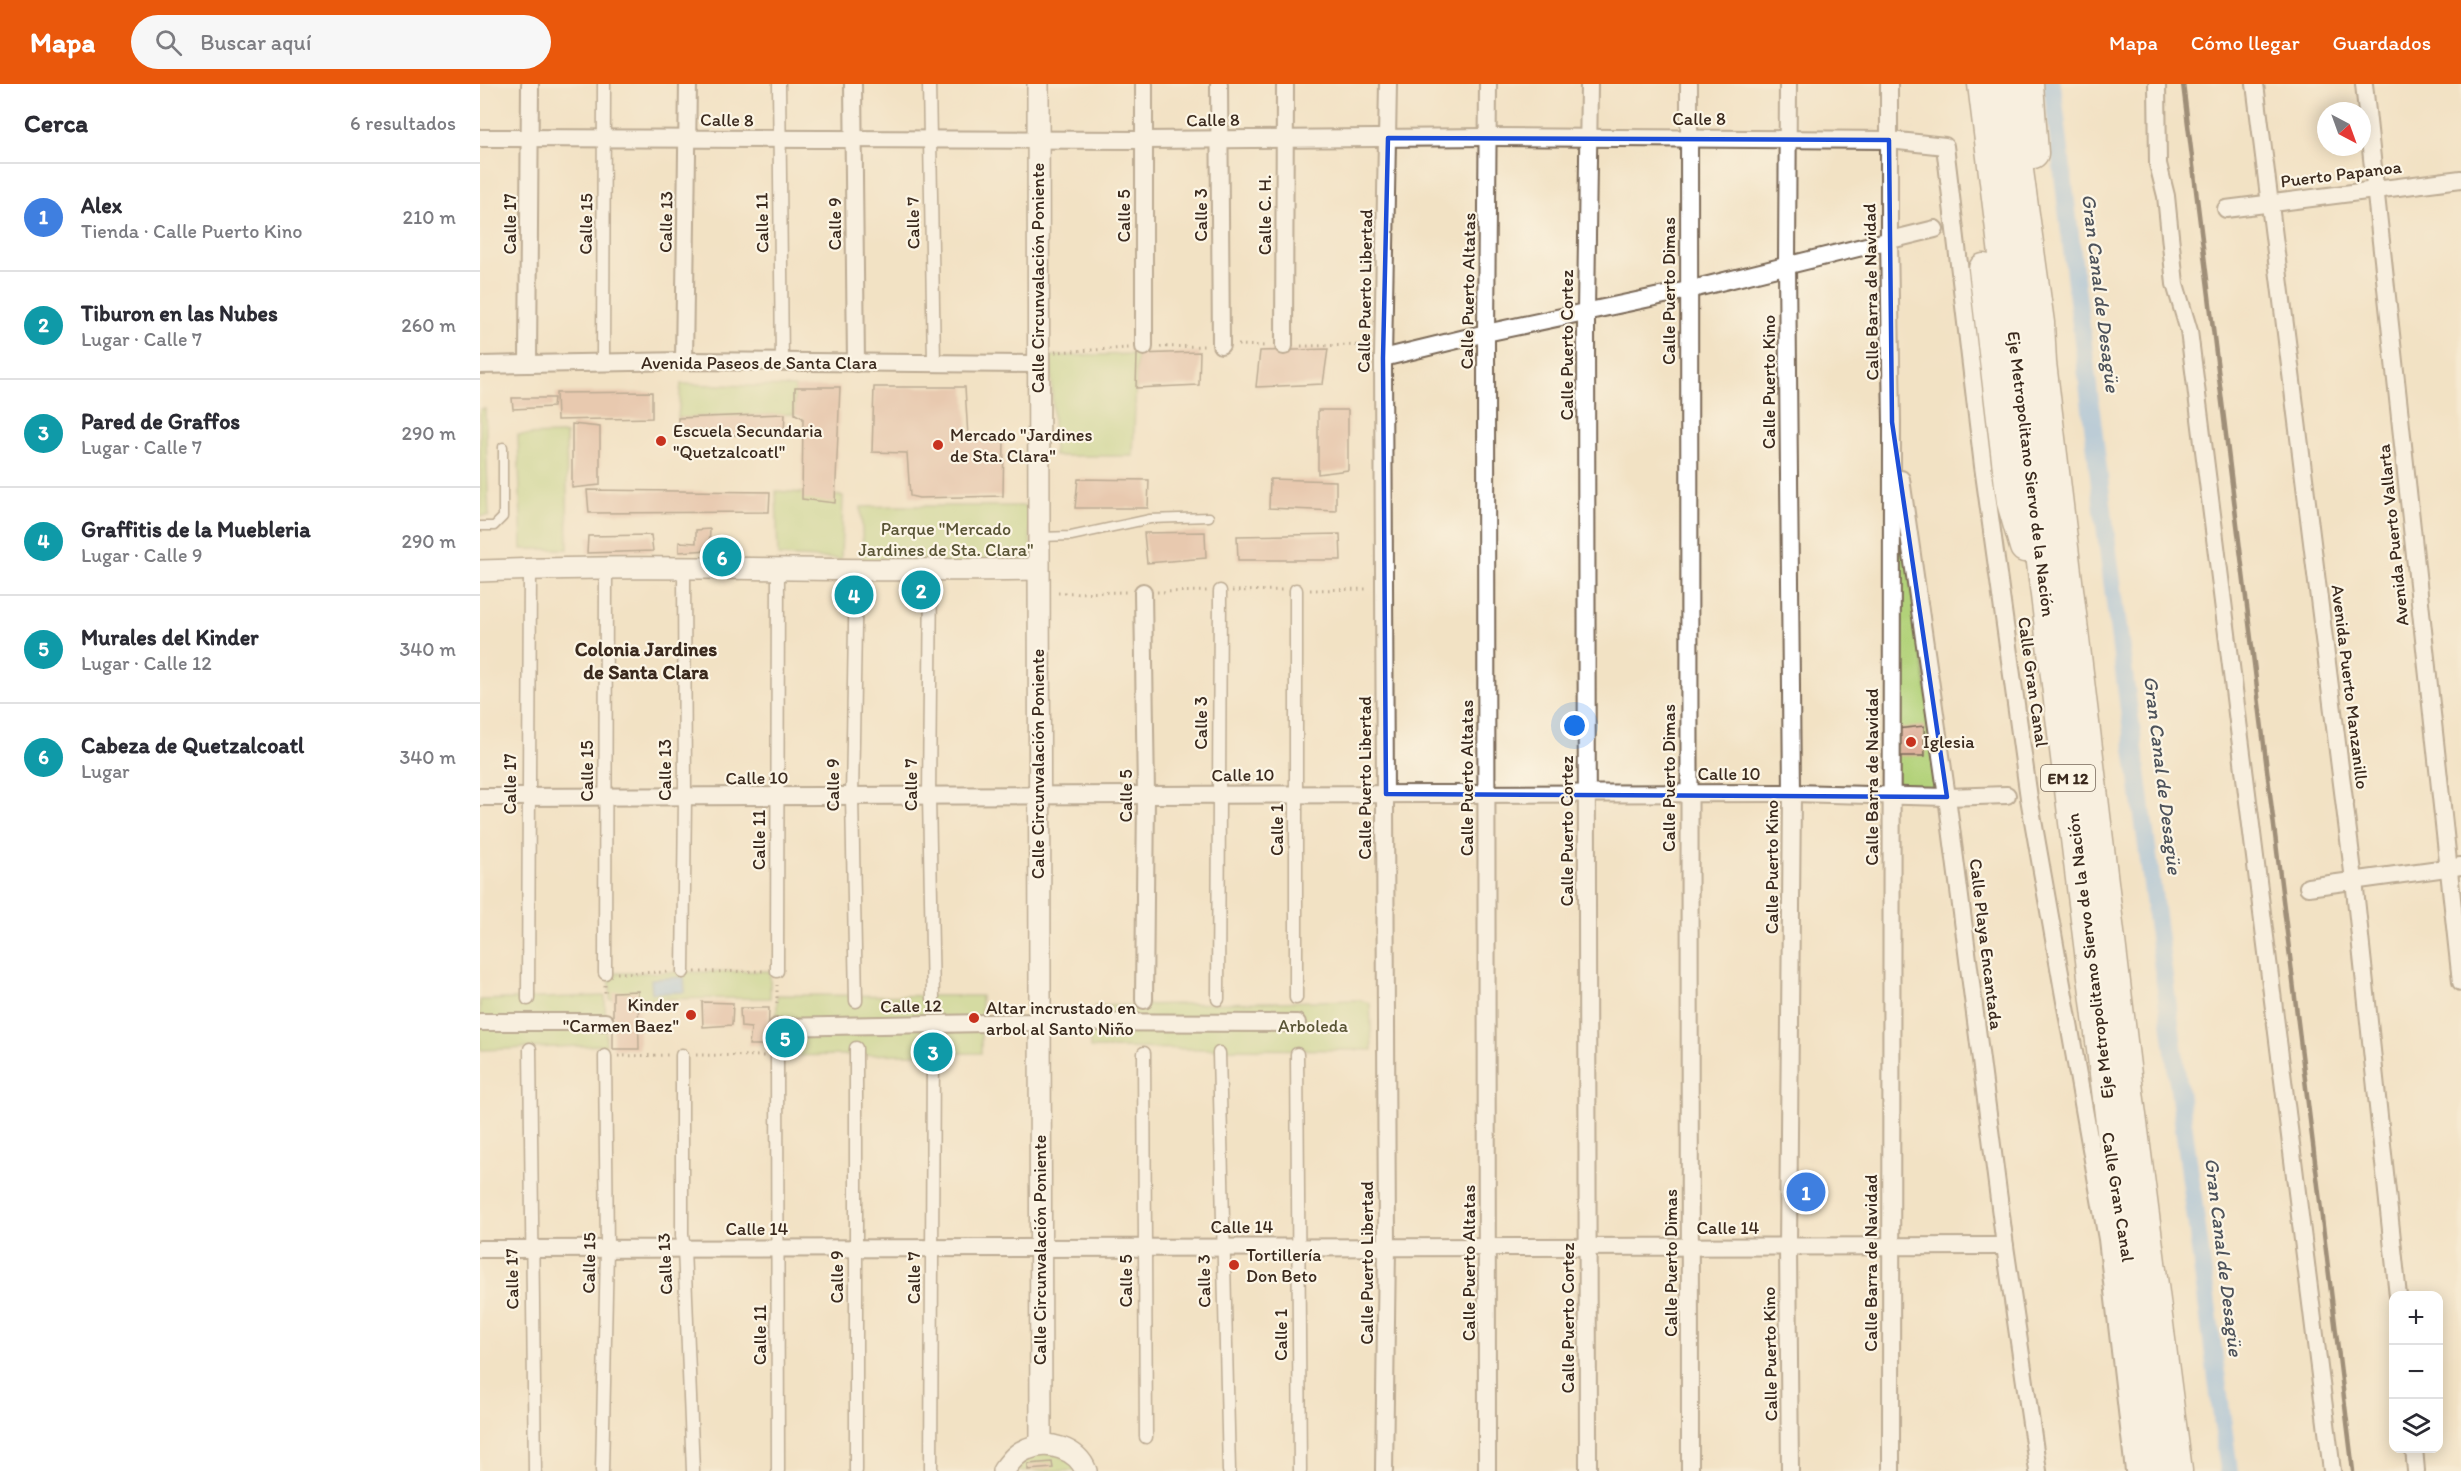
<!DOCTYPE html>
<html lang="es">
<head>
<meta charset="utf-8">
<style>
  body { margin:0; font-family:Itim,sans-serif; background:#f7f7f7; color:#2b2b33 }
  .controls { position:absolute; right:18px; bottom:18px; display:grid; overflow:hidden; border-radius:12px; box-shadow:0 3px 15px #0003 }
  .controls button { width:54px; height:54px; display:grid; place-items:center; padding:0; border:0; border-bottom:2px solid #e1e1e2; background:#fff; color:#2b2b33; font:30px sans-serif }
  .compass { position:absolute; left:1837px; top:18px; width:54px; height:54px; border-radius:50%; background:#fff; box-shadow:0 3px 15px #0003; rotate:139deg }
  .you { position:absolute; left:1095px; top:642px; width:21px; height:21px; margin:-15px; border:4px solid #fff; border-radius:50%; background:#1a73e8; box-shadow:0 0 0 9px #1a73e833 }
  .badge { display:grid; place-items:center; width:39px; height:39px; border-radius:50%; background:#ea580c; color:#fff; font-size:20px; font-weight:700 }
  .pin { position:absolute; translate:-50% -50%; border:3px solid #fff; box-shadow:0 2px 6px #0006 }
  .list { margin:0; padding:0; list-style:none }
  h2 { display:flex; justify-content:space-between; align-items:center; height:78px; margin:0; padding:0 24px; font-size:26px }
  h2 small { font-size:20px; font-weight:400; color:#7c7c81 }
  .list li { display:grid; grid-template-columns:39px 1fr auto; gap:18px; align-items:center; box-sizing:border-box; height:108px; padding:0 24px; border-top:2px solid #e1e1e2 }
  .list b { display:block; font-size:22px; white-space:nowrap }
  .list p { margin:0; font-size:20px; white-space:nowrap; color:#7c7c81 }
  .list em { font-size:20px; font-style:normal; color:#7c7c81 }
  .icon { flex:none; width:33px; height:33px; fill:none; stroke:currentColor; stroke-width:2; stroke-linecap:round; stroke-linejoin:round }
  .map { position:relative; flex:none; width:1981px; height:1387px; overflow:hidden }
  header { display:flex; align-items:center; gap:36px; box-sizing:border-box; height:84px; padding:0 30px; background:#ea580c; color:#fff }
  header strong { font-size:28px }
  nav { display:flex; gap:33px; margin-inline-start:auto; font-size:21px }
  .search { width:420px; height:54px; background:#f7f7f7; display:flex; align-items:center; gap:15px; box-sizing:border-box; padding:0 21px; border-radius:33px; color:#7c7c81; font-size:22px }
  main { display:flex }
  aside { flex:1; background:#fff }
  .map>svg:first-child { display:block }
  .green { fill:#b2d279; stroke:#767e4c; stroke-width:1.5 }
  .water { fill:#7ab2ea; stroke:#5a6e84; stroke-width:1.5 }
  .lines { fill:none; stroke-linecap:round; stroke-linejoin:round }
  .canal { stroke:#7ab2ea; stroke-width:18 }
  .building { fill:#dbaa95 }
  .service-casing { stroke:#7b6a58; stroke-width:11 }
  .pedestrian-casing { stroke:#7b6a58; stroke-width:15 }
  .minor-casing { stroke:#7b6a58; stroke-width:20 }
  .tertiary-casing { stroke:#7b6a58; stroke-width:24 }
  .motorway-casing { stroke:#7b6a58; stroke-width:33 }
  .path { stroke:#7b6a58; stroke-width:3; stroke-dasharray:1.5 4.5; stroke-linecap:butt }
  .service { stroke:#fff; stroke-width:8 }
  .pedestrian { stroke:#fff; stroke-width:12 }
  .minor { stroke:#fff; stroke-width:16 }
  .tertiary { stroke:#fff; stroke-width:21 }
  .motorway { stroke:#fff; stroke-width:30 }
  .rail { stroke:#3b2a1e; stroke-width:4.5 }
  .marked { fill:none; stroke:#1d4ed8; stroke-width:4.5; stroke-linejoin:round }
  .poi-dot { fill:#c8321e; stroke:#fcf5e5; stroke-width:2 }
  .labels { text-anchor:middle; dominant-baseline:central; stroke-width:4.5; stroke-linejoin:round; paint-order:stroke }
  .shield { fill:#fcf5e5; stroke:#75675a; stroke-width:1.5 }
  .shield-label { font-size:16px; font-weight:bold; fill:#3b2a1e }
  .street-label { font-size:18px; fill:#3b2a1e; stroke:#fcf5e5 }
  .poi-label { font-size:18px; fill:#3b2a1e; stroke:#fcf5e5; text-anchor:start }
  .park-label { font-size:18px; fill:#595435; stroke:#fcf5e5 }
  .water-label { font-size:20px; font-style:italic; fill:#4e535b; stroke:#fcf5e5 }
  .neighbourhood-label { font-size:20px; font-weight:bold; fill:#3b2a1e; stroke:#fcf5e5 }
</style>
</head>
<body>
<header>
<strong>Mapa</strong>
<div class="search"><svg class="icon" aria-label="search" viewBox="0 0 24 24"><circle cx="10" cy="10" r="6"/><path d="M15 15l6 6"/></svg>Buscar aquí</div>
<nav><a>Mapa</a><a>Cómo llegar</a><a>Guardados</a></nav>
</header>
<main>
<aside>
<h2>Cerca<small>6 resultados</small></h2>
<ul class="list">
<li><span class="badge" style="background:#3f7fe0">1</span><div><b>Alex</b><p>Tienda · Calle Puerto Kino</p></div><em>210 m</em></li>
<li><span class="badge" style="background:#0f9aa8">2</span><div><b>Tiburon en las Nubes</b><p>Lugar · Calle 7</p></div><em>260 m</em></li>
<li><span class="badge" style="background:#0f9aa8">3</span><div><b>Pared de Graffos</b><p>Lugar · Calle 7</p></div><em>290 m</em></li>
<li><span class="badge" style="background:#0f9aa8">4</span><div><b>Graffitis de la Muebleria</b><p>Lugar · Calle 9</p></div><em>290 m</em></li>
<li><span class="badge" style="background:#0f9aa8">5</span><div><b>Murales del Kinder</b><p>Lugar · Calle 12</p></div><em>340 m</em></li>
<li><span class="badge" style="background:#0f9aa8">6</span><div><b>Cabeza de Quetzalcoatl</b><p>Lugar</p></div><em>340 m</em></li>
</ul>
</aside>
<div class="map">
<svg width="1981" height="1387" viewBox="0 0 1981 1387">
  <rect width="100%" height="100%" fill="#fcf5e5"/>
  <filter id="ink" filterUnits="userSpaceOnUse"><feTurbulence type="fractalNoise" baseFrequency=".0167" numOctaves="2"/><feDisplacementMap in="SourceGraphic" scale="12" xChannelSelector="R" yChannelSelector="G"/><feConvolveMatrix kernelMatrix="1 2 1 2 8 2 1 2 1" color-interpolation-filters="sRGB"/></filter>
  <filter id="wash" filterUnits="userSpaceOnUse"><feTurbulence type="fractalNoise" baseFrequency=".008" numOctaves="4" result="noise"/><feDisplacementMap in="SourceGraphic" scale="24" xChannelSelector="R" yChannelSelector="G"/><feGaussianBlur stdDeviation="1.35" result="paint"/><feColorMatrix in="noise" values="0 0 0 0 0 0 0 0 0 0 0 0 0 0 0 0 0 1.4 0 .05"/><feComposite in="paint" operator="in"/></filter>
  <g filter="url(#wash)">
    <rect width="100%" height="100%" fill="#f2e2c4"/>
    <g class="green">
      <path d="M657 270 653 372H574L571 272Z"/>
      <path d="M201 300 315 303V330L198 334Z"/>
      <path d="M0 325H5L9 432H0Z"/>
      <path d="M86 350 88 465H42L38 351Z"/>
      <path d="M296 407 363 412 361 475 298 472Z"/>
      <path d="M415 422H550L551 490 384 489 381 423Z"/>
      <path d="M1425 459 1462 710 1416 708 1415 460Z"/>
      <path d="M290 887V914L130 915V889Z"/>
      <path d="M297 911 501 912V969L297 972Z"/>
      <path d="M125 912 126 961 0 966V916Z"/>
      <path d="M879 916 890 919 892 966 610 964V942L615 922Z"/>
      <path d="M561 1361 606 1387H523Z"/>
    </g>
    <path class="water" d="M204 893 205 908 172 909 171 895Z"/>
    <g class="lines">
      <path class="canal" d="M1572 0 1626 451 1749 1387"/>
    </g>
    <g id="blocks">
      <g class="building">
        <path d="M848 265 843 300 776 303 780 267Z"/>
        <path d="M720 268 719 301 656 304 657 270Z"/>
        <path d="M315 303H360L355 419 322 415 323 334 315 330Z"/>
        <path d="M394 303H485L488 353 524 354 523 412 439 414 430 412 427 369 392 368Z"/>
        <path d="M172 308V334L77 336 76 309Z"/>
        <path d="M32 314H74L73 323 33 325Z"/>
        <path d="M838 326H868V386L838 390Z"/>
        <path d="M305 330 304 350 198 352V334Z"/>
        <path d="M92 340 120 343V401L92 404Z"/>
        <path d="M598 395 669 396 668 424H595Z"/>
        <path d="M790 395 856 397V427L789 424Z"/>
        <path d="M107 406 290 408 289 428 109 429Z"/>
        <path d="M230 445 229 466 199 468V458L216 459V446Z"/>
        <path d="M725 448 726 474 667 479 664 449Z"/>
        <path d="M860 450 861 476H758L757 452Z"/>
        <path d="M171 451 173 467 107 469 108 452Z"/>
        <path d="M1444 642 1445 672H1417L1416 645Z"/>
        <path d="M158 907 159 965H133V908Z"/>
        <path d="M222 918 253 919 252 941 223 943Z"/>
        <path d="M260 924H289L288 961H269L271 944 261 943Z"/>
        <path d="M572 1378 573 1384 548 1386V1380Z"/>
      </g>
    </g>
  </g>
  <g filter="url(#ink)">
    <use href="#blocks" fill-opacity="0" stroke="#7b6a58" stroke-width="1.5"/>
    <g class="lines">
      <g class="service-casing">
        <g id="service">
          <path d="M0 442H14L23 433V363"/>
          <path d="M561 453 591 452 670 435 729 433"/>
        </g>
      </g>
      <g class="pedestrian-casing">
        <g id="pedestrian">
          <path d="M299 0 302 278"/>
          <path d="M449 0 454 278"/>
          <path d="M123 279 124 0"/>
          <path d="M376 486 372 713 376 917"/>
          <path d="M451 487 449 713 453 915"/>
          <path d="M816 506V914"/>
          <path d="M297 887 298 484"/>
          <path d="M203 888 205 714 204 485"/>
          <path d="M125 889 126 486"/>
          <path d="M48 915 50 485"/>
          <path d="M738 915 740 507"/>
          <path d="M50 965 55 1387"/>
          <path d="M664 969 666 1353"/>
          <path d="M739 969 749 1387"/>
          <path d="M817 970 820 1387"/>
          <path d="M202 971V1151L204 1164 213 1387"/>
          <path d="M297 972 298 1387"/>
          <path d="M122 1387 127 1165 125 972"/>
          <path d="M376 1387V964"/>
          <path d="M451 1387 453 965"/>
        </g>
      </g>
      <g class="minor-casing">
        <g id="minor">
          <path d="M373 0 376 279"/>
          <path d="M664 0V263"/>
          <path d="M739 0 741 261"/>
          <path d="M1209 0 1210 1387"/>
          <path d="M1308 0 1307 180 1312 709 1308 1163 1310 1387"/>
          <path d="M1409 0V155L1412 338 1411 1387"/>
          <path d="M1677 0 1678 80 1686 112 1695 200 1709 247 1852 1387"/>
          <path d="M1775 0 1874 796 1918 1212"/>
          <path d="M1884 0 1981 898"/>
          <path d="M0 54 664 56 1009 53 1409 56 1465 62 1503 382 1549 714 1627 1155 1654 1387"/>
          <path d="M1746 125 1981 95"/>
          <path d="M804 262 805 0"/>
          <path d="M903 274 1006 249 1208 206 1455 145"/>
          <path d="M204 277 208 0"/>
          <path d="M48 280 50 0"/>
          <path d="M0 281 204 277 558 280"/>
          <path d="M1421 395 1467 713 1525 1162 1558 1387"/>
          <path d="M663 508 666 711 664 916"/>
          <path d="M0 713 1312 709 1467 713 1527 711"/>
          <path d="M1828 803 1981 782"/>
          <path d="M0 938H125"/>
          <path d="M297 943 559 938 817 939"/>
          <path d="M0 1165 1525 1162"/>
          <path d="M1934 1364 1936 1387"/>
          <path d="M904 1387 907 1162 903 274 908 0"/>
          <path d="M1007 1387 1006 249 1008 0"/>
          <path d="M1108 1387 1106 228 1109 0"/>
        </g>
      </g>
      <g class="tertiary-casing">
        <g id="tertiary">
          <path d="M558 0 561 1361"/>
          <path d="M0 487C186 479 372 489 557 485"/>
          <path d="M523 1387C530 1378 536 1369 547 1365 568 1356 597 1364 606 1387"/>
        </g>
      </g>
      <g class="motorway-casing">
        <g id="motorway">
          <path d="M1503 0 1674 1387"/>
          <path d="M1526 0 1559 239 1561 279 1649 1016 1697 1387"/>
          <path d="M1548 0 1553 69"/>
          <path d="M1504 185 1532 418 1545 463"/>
        </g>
      </g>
      <g class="path">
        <path d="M758 261 787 262"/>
        <path d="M821 262 886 261"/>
        <path d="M680 263 724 262"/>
        <path d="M575 268 649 264"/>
        <path d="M830 506 890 505"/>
        <path d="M752 507 803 506"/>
        <path d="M677 508 728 507"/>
        <path d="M578 509 647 508"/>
        <path d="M215 888 284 887"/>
        <path d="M137 889 191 888"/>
        <path d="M125 901V912"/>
        <path d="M297 920V901"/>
        <path d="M216 971 285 972"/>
        <path d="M138 972 189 971"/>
      </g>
      <use href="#service" class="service"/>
      <use href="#pedestrian" class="pedestrian"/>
      <use href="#minor" class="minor"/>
      <use href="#tertiary" class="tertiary"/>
      <use href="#motorway" class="motorway"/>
      <path class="rail" d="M1703 0 1873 1387"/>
    </g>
  </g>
  <path d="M0 0H1981V1387H0ZM908 54 1409 56 1412 338 1467 713 906 710 903 274Z" fill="#f2e2c4" fill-opacity=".55" fill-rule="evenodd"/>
  <path class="marked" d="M908 54 1409 56 1412 338 1467 713 906 710 903 274Z"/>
  <g class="poi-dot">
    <circle cx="181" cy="357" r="6"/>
    <circle cx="458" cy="361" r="6"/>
    <circle cx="1431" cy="658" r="6"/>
    <circle cx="211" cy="931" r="6"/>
    <circle cx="494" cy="934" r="6"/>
    <circle cx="754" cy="1181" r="6"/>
  </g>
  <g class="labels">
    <rect class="shield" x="1561" y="681" width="54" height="26" rx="4.5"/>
    <g class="shield-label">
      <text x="1588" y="694">EM 12</text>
    </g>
    <g class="street-label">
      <text x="1219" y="35">Calle 8</text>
      <text transform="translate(247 36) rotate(1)">Calle 8</text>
      <text transform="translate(733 36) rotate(-1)">Calle 8</text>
      <text transform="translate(1861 90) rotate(-7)">Puerto Papanoa</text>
      <text transform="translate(721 131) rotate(-90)">Calle 3</text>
      <text transform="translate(785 131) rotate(-90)">Calle C. H.</text>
      <text transform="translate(644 132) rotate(-90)">Calle 5</text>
      <text transform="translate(186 138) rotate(-89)">Calle 13</text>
      <text transform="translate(282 139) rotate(-91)">Calle 11</text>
      <text transform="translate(433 139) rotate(-91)">Calle 7</text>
      <text transform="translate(30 140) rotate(-90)">Calle 17</text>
      <text transform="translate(106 140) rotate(-89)">Calle 15</text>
      <text transform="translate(355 140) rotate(-90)">Calle 9</text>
      <text transform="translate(558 194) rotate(-90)">Calle Circunvalación Poniente</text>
      <text transform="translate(885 207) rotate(-89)">Calle Puerto Libertad</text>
      <text transform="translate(988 207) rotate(-89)">Calle Puerto Altatas</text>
      <text transform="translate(1189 207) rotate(-90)">Calle Puerto Dimas</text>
      <text transform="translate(1391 208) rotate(-91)">Calle Barra de Navidad</text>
      <text transform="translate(1087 261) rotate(-90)">Calle Puerto Cortez</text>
      <text x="279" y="279">Avenida Paseos de Santa Clara</text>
      <text transform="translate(1289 298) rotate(-90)">Calle Puerto Kino</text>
      <text transform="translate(1551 390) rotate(83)">Eje Metropolitano Siervo de la Nación</text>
      <text transform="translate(1913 451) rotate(-96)">Avenida Puerto Vallarta</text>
      <text transform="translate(1553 598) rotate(82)">Calle Gran Canal</text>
      <text transform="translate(1870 603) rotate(83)">Avenida Puerto Manzanillo</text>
      <text transform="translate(721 639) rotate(-90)">Calle 3</text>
      <text transform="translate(558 680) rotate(-90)">Calle Circunvalación Poniente</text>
      <text transform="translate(185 686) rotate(-90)">Calle 13</text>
      <text transform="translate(107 687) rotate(-90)">Calle 15</text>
      <text x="1249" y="690">Calle 10</text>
      <text transform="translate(763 691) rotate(-1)">Calle 10</text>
      <text transform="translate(1392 693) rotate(-90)">Calle Barra de Navidad</text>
      <text transform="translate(277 694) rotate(-1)">Calle 10</text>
      <text transform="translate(885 694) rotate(-90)">Calle Puerto Libertad</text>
      <text transform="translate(987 694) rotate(-90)">Calle Puerto Altatas</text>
      <text transform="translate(1189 694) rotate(-90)">Calle Puerto Dimas</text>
      <text transform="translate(30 700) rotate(-90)">Calle 17</text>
      <text transform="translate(353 701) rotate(-90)">Calle 9</text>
      <text transform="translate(431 701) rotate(-90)">Calle 7</text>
      <text transform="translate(646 712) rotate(-90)">Calle 5</text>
      <text transform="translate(797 746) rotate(-90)">Calle 1</text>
      <text transform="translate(1087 747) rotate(-90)">Calle Puerto Cortez</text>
      <text transform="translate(279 756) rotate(-90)">Calle 11</text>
      <text transform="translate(1292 783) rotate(-90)">Calle Puerto Kino</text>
      <text transform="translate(1506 860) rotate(83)">Calle Playa Encantada</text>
      <text transform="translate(1610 872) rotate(-97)">Eje Metropolitano Siervo de la Nación</text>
      <text transform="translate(431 922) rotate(-1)">Calle 12</text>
      <text transform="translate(1638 1113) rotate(81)">Calle Gran Canal</text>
      <text x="762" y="1143">Calle 14</text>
      <text x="1248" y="1144">Calle 14</text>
      <text x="277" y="1145">Calle 14</text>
      <text transform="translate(560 1166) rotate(-90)">Calle Circunvalación Poniente</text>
      <text transform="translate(109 1179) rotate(-89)">Calle 15</text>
      <text transform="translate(887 1179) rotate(-90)">Calle Puerto Libertad</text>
      <text transform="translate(989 1179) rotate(-90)">Calle Puerto Altatas</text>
      <text transform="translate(1191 1179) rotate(-90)">Calle Puerto Dimas</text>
      <text transform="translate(1391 1179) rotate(-90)">Calle Barra de Navidad</text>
      <text transform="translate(185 1180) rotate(-93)">Calle 13</text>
      <text transform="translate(357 1193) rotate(-90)">Calle 9</text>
      <text transform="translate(434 1194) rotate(-90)">Calle 7</text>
      <text transform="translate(32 1195) rotate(-91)">Calle 17</text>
      <text transform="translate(646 1197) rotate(-90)">Calle 5</text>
      <text transform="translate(724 1197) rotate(-91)">Calle 3</text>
      <text transform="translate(1088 1234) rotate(-90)">Calle Puerto Cortez</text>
      <text transform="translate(280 1251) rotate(-90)">Calle 11</text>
      <text transform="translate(801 1251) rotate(-90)">Calle 1</text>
      <text transform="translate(1290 1270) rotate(-91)">Calle Puerto Kino</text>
    </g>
    <g class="poi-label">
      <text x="193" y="347">Escuela Secundaria<tspan x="193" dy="21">"Quetzalcoatl"</tspan></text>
      <text x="470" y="351">Mercado "Jardines<tspan x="470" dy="21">de Sta. Clara"</tspan></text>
      <text x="1443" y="658">Iglesia</text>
      <text x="199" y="921" text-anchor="end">Kinder<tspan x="199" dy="21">"Carmen Baez"</tspan></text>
      <text x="506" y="924">Altar incrustado en<tspan x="506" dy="21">arbol al Santo Niño</tspan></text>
      <text x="766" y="1171">Tortillería<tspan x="766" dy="21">Don Beto</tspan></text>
    </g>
    <g class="park-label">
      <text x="466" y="445">Parque "Mercado<tspan x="466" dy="21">Jardines de Sta. Clara"</tspan></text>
      <text x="833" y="942">Arboleda</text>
    </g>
    <g class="water-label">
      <text transform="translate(1621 209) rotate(83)">Gran Canal de Desagüe</text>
      <text transform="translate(1683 691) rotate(83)">Gran Canal de Desagüe</text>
      <text transform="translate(1744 1173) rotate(83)">Gran Canal de Desagüe</text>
    </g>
    <g class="neighbourhood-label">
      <text x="166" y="565">Colonia Jardines<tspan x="166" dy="23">de Santa Clara</tspan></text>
    </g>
  </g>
</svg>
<div class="controls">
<button>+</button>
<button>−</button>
<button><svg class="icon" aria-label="layers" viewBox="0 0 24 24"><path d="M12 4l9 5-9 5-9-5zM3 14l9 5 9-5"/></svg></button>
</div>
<svg class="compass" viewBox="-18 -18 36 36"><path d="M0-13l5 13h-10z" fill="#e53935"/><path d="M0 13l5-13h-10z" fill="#7c7c81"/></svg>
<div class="you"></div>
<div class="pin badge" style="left:1326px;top:1108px;background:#3f7fe0">1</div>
<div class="pin badge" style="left:441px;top:506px;background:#0f9aa8">2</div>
<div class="pin badge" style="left:453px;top:968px;background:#0f9aa8">3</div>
<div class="pin badge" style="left:374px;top:511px;background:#0f9aa8">4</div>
<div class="pin badge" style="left:305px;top:954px;background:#0f9aa8">5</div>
<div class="pin badge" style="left:242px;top:473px;background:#0f9aa8">6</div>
</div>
</main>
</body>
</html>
